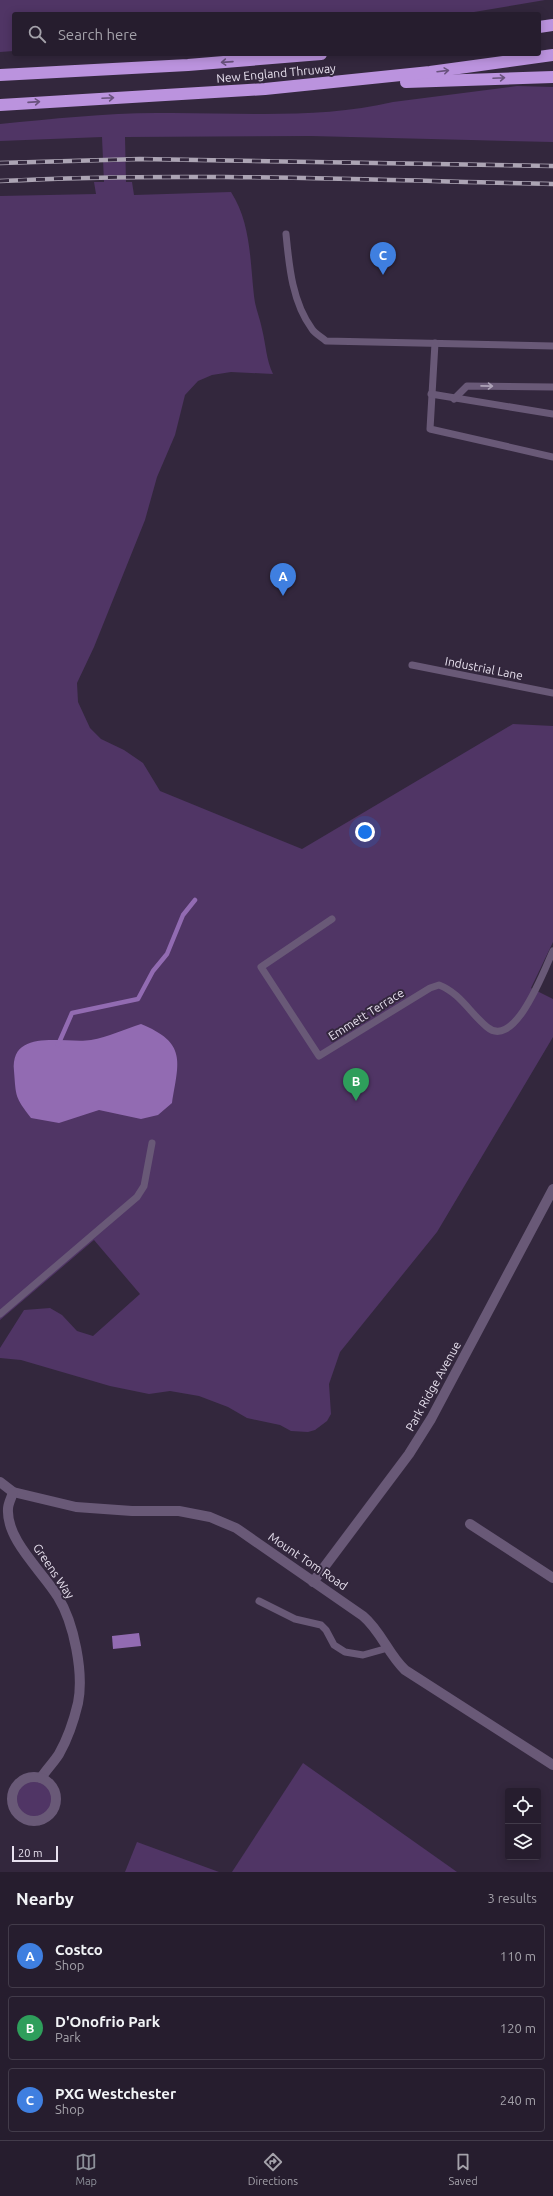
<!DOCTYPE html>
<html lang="en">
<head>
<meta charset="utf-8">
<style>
  body { margin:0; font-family:Ubuntu,sans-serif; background:#2e2636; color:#f1f3f6 }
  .controls { position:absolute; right:12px; bottom:12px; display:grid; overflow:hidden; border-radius:4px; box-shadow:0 2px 10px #0003 }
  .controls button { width:36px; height:36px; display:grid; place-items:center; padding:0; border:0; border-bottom:1px solid #423b4a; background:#261d2e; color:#f1f3f6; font:20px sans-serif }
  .scale { position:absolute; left:12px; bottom:10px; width:46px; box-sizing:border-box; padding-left:4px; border:2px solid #e7e0ee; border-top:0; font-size:11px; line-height:14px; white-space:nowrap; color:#e7e0ee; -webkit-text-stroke:3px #33273d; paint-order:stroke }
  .you { position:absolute; left:365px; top:832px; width:14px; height:14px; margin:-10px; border:3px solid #fff; border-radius:50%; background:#1a73e8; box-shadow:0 0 0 6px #1a73e833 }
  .badge { display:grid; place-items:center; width:26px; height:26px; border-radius:50%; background:#8c9099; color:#fff; font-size:13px; font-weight:700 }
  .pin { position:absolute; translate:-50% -33px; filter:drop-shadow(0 1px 2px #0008) }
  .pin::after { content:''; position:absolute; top:21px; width:14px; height:12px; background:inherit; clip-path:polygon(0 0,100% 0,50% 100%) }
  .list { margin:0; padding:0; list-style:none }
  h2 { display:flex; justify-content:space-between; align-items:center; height:52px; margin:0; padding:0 16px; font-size:17px }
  h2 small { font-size:13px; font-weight:400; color:#a4a2aa }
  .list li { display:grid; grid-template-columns:26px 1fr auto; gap:12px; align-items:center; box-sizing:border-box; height:64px; margin:0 8px 8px; padding:0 8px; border:1px solid #423b4a; border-radius:4px }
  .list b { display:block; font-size:15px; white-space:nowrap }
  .list p { margin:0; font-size:13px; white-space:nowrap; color:#a4a2aa }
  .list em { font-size:13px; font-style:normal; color:#a4a2aa }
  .icon { flex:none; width:22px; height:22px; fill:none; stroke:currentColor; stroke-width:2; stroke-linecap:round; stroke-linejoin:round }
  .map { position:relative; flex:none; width:553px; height:1872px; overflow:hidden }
  .search { position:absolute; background:#261d2e; box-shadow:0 2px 10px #0003; left:12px; right:12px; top:12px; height:44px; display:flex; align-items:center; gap:10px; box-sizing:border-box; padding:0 14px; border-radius:4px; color:#a4a2aa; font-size:15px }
  .sheet { height:268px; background:#261d2e }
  nav { display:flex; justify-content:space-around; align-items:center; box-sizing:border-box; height:56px; border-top:1px solid #423b4a; background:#261d2e; font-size:11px; color:#a4a2aa }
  nav a { display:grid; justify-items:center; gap:2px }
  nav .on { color:#8c9099 }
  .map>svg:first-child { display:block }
  .green { fill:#503565 }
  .water { fill:#926bb2 }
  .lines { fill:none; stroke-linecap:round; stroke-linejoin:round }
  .stream { stroke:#926bb2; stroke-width:4.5 }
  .lane { stroke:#695977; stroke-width:7 }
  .street { stroke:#695977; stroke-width:10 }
  .highway { stroke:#bb93de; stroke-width:12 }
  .rail-casing { stroke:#aca4b4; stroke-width:4.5 }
  .rail { stroke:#33273d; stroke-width:3; stroke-dasharray:9; stroke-linecap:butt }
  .oneway { stroke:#69527d }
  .oneway2 { stroke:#aea3b8 }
  .labels { text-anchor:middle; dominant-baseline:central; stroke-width:4; stroke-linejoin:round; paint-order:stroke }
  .street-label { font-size:12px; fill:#e7e0ee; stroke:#33273d }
</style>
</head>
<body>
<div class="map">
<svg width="553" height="1872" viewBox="0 0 553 1872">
  <rect width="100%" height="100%" fill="#33273d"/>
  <g class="green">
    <path d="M0 0H545L462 14H14V51L0 52Z"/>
    <path d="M517 86 553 87V142L311 136 125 137 126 182H132L134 195 231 192C251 223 250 261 254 296 255 307 260 318 262 329 266 345 266 359 273 374L231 372 212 375 198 381 185 395 175 435 157 477 145 520 94 647 77 683 78 702 90 728 101 739 124 750 143 763 160 791 302 849 513 724 553 726V942L531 988 553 999V1037L437 1232 340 1352 329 1384 331 1414 327 1421 315 1430 308 1432 291 1431 280 1425 247 1418 228 1407 199 1396 170 1391 149 1394 110 1386 21 1360 0 1358V1348L24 1310 50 1308 62 1315 77 1331 93 1336 140 1294 94 1240 0 1320V196L96 194 94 182H104L102 137 0 141V124C52 119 105 113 157 113 234 112 318 120 393 102Z"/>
    <path d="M303 1763 457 1872H232Z"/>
    <circle cx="34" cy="1798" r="19"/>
    <path d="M137 1842 219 1872H125Z"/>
  </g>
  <g class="water">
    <path d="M141 1024C187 1043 179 1061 172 1103L158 1115 141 1119 99 1110 59 1123 31 1118C15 1097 16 1097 14 1071 10 1027 65 1044 91 1040 108 1037 125 1029 141 1024Z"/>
    <path d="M139 1633 141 1646 113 1649 112 1636Z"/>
  </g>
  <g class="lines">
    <path class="stream" d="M58 1045 72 1013 138 999 153 971 167 954 183 915 195 900"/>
    <g class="lane">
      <path d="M286 234C289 265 292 302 312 329 315 334 322 337 326 341L553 346"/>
      <path d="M435 343 430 429 553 457"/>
      <path d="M431 394 553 414"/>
      <path d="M454 399 467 386 553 387"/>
      <path d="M412 665 553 693"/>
      <path d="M332 919 261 967 319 1056 430 988 439 985C460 993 470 1013 487 1027 515 1051 545 968 553 951"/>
      <path d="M0 1314 137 1197 144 1186 152 1143"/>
      <path d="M259 1601 295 1619 321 1625 326 1630 334 1645 345 1652 363 1655 388 1648"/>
    </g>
    <g class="street">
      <path d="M0 1482 13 1492 76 1507 132 1511H179L210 1517 236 1528 363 1616C381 1631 388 1654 405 1670L553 1765"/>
      <path d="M13 1492C12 1497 8 1503 8 1509 6 1540 43 1572 58 1597 74 1623 84 1673 78 1703 74 1720 68 1738 59 1754 54 1762 46 1770 41 1778"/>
      <path d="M470 1524 553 1578"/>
      <path d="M313 1582 409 1454 431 1419 553 1189"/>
      <circle cx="34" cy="1799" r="22"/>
    </g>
    <g class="highway">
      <path d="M539 27 553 25"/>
      <path d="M0 75 188 65 321 54"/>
      <path d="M406 82 553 77"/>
      <path d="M0 105 265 89 430 72 553 55"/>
    </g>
    <g class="rail-casing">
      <g id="rail">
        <path d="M0 163 140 159 553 166"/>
        <path d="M0 181C184 172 369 180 553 184"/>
      </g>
    </g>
    <use href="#rail" class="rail"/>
  </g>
  <defs><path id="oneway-shaft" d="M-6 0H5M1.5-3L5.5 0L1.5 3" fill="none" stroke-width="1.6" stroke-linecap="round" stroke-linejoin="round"/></defs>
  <g class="oneway">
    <use href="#oneway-shaft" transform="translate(227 62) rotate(176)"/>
    <use href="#oneway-shaft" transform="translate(443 71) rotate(-7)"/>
    <use href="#oneway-shaft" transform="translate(499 78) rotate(-3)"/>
    <use href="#oneway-shaft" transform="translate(108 98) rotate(-3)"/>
    <use href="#oneway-shaft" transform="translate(34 102) rotate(-4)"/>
  </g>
  <use class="oneway2" href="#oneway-shaft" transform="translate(487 386) rotate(1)"/>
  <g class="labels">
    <g class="street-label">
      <text transform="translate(276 73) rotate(-5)">New England Thruway</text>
      <text transform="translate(484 668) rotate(11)">Industrial Lane</text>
      <text transform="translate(366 1014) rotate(-32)">Emmett Terrace</text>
      <text transform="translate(433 1386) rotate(-61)">Park Ridge Avenue</text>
      <text transform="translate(308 1561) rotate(34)">Mount Tom Road</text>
      <text transform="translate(54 1571) rotate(56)">Greens Way</text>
    </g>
  </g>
</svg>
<div class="controls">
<button><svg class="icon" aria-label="locate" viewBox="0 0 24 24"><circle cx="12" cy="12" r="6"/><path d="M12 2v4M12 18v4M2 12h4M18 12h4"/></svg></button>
<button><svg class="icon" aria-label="layers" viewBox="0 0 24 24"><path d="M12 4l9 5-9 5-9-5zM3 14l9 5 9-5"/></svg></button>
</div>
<div class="scale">20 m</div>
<div class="you"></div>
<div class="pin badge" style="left:283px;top:596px;background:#3f7fe0">A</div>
<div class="pin badge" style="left:356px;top:1101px;background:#2e9e5b">B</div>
<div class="pin badge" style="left:383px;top:275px;background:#3f7fe0">C</div>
<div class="search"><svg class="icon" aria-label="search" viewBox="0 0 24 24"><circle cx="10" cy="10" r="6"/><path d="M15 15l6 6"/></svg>Search here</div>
</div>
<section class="sheet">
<h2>Nearby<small>3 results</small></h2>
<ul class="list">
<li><span class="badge" style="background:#3f7fe0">A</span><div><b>Costco</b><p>Shop</p></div><em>110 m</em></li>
<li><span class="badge" style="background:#2e9e5b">B</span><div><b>D'Onofrio Park</b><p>Park</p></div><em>120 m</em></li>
<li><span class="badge" style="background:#3f7fe0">C</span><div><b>PXG Westchester</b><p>Shop</p></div><em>240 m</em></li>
</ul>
</section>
<nav>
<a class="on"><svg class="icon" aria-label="map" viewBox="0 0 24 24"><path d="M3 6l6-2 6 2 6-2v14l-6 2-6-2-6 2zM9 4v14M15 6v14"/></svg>Map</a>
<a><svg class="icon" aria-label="directions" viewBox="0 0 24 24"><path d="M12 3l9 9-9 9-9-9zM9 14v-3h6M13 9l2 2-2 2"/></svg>Directions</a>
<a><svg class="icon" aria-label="saved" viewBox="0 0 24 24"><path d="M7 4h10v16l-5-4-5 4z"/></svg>Saved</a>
</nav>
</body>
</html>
